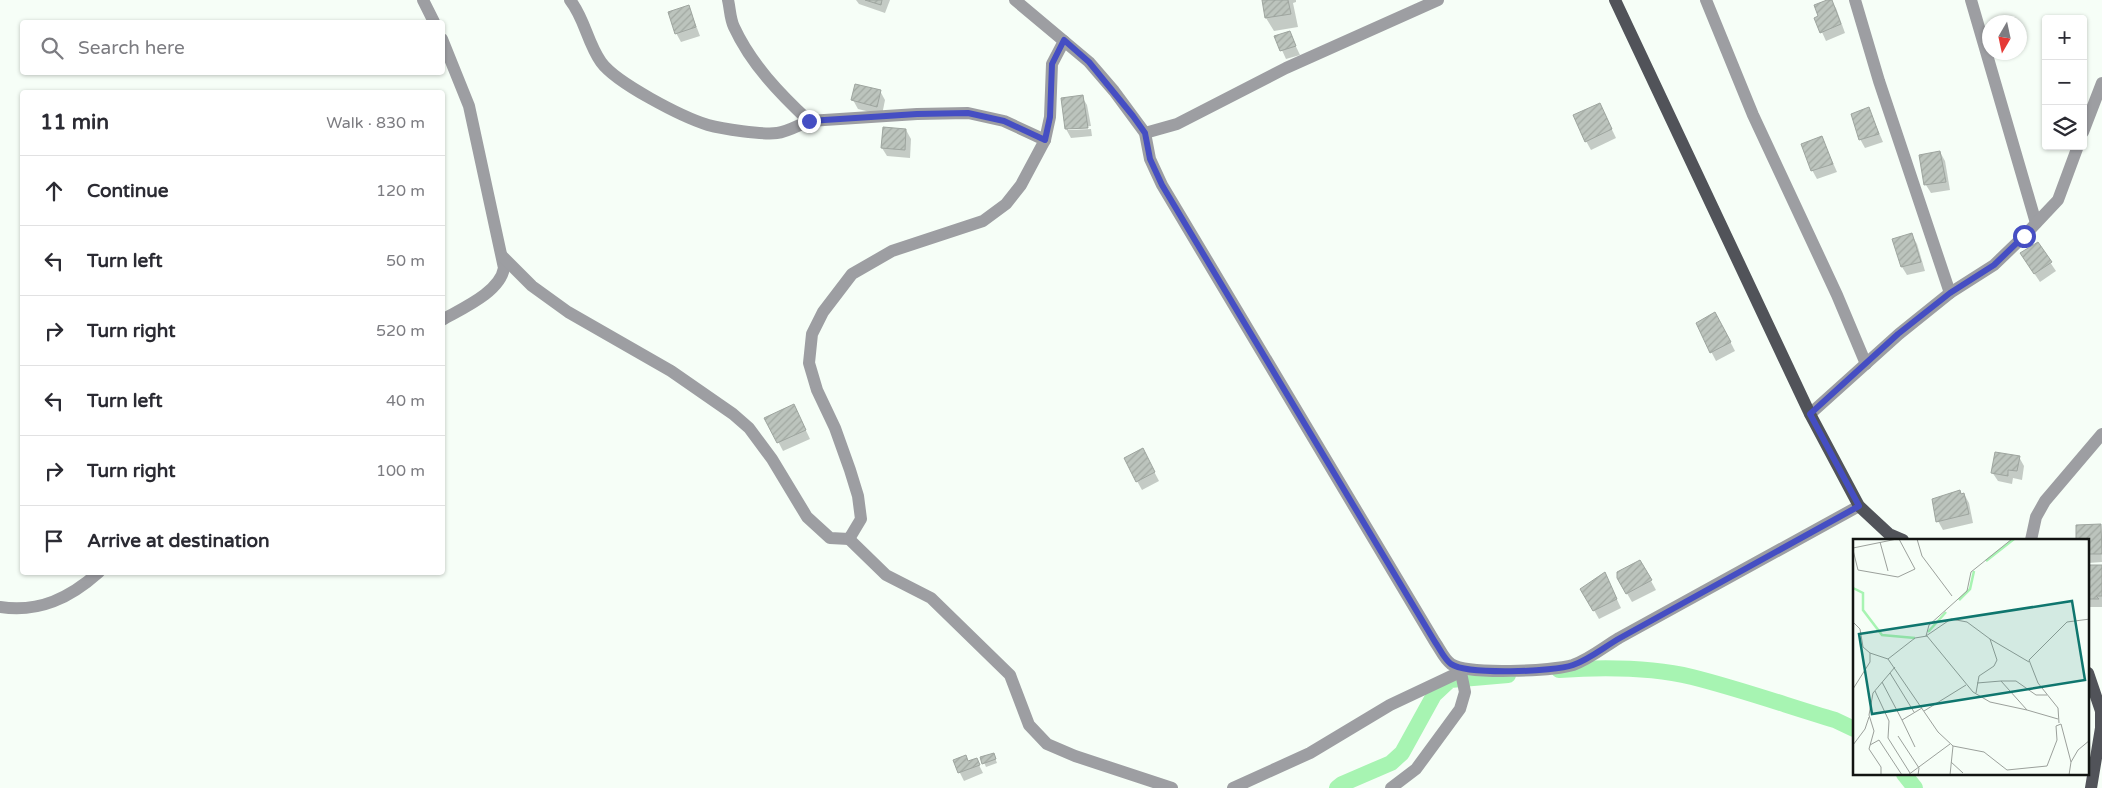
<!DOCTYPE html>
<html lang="en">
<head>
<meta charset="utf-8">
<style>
  body { margin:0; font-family:"Varela Round",sans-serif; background:#f2f2f3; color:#2b2b33 }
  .controls { position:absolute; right:15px; top:15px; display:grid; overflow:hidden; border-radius:5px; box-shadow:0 1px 4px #0004 }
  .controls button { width:45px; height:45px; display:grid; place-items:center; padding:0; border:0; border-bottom:1px solid #e1e1e2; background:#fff; color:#2b2b33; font:25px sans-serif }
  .compass { position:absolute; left:1982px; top:15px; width:45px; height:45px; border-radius:50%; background:#fff; box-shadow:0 1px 4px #0004; rotate:189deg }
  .stop { position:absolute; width:15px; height:15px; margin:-11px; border:4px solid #454ec3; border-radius:50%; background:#fff }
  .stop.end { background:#454ec3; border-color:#fff; box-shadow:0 1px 5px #0008 }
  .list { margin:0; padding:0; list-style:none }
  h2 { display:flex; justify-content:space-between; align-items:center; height:65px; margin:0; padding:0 20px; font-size:21px }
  h2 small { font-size:16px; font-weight:400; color:#7c7c81 }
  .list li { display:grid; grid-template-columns:32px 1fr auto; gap:15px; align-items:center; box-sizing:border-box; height:70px; padding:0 20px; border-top:1px solid #e1e1e2 }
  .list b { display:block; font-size:19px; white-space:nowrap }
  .list em { font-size:16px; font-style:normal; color:#7c7c81 }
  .icon { flex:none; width:28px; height:28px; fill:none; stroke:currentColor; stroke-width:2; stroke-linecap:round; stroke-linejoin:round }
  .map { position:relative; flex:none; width:2102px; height:788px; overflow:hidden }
  .search { position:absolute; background:#fff; box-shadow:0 1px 4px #0004; left:20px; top:20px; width:425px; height:55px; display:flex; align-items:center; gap:12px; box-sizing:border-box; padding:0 18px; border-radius:5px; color:#7c7c81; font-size:19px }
  .panel { position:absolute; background:#fff; box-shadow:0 1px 4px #0004; left:20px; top:90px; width:425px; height:485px; border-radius:5px }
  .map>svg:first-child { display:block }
  .shadow { fill:#0003 }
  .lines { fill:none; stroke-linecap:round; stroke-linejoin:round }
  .canal { stroke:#a7f4b2; stroke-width:16 }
  .building { fill:url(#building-hatch); stroke:#9ea59f }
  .minor { stroke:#9d9ea2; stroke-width:12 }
  .major { stroke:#515359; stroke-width:12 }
  .route { stroke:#454ec3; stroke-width:6 }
  .inset-river { fill:none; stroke:#a7f4b2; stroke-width:2.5 }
  .inset-road { fill:none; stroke:#9ba09b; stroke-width:1 }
  .view { fill:#0f766e; fill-opacity:0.15; stroke:#0f766e; stroke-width:2.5 }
  .inset-edge { fill:none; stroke:#121412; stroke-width:2.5 }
</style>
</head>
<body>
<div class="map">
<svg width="2102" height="788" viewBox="0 0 2102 788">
  <defs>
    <pattern id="building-hatch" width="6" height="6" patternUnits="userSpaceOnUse" patternTransform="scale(1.25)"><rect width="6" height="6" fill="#bcc4bd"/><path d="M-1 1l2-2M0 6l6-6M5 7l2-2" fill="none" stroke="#a1a8a1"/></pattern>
  </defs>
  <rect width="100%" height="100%" fill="#f6fef7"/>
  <g class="shadow">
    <path d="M856 0H890L885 13 859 4Z"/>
    <path d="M1263 0H1296V2L1293 3 1298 27 1274 31 1266 18Z"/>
    <path d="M1830 0 1836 8 1845 33 1826 41 1816 19Z"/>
    <path d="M689 7 700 36 681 42 676 33Z"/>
    <path d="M1289 32 1300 55 1286 59 1276 37Z"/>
    <path d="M880 91 885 100 882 115 858 109 853 100Z"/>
    <path d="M1082 97 1087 105 1091 126 1068 128V130L1091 129 1092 136 1071 138 1066 129 1062 99Z"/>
    <path d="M1869 109 1883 142 1865 148 1860 139Z"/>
    <path d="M1604 113 1616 138 1591 150 1586 141Z"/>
    <path d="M906 130 911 139 910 158 887 156 882 148Z"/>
    <path d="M1822 138 1837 172 1817 179 1812 170Z"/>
    <path d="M1940 152 1945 161 1950 190 1931 193 1926 185Z"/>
    <path d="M1912 235 1917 244 1925 271 1907 275 1902 267Z"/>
    <path d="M2037 243 2056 271 2040 282 2026 261Z"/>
    <path d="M1720 322 1735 351 1716 361 1697 324Z"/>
    <path d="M798 414 810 439 783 451 766 418Z"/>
    <path d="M2019 457 2024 466 2022 480 2013 478 2012 484 1998 481 1992 472Z"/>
    <path d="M1147 458 1159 481 1142 490 1137 481Z"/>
    <path d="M1960 491 1962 495 1964 494 1969 503 1973 523 1943 530 1938 521Z"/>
    <path d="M2101 525 2102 562 2088 563V540H2077V526Z"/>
    <path d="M1640 561 1656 590 1632 602 1618 578Z"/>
    <path d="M2088 566 2102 568V607H2088Z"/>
    <path d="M1605 574 1621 608 1599 619 1582 589Z"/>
    <path d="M982 758H995L997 763 986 767Z"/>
    <path d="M976 759 983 773 964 781 954 761 969 762Z"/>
  </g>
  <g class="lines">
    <g class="canal">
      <path d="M1559 670C1603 667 1650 667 1692 677 1740 689 1788 706 1835 720L1854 729"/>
      <path d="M1904 774 1915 788"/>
      <path d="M1337 788 1342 784 1391 763 1402 753 1434 695 1450 680 1508 675"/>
    </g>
  </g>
  <g class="building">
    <path d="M865 0H882L881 5Z"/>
    <path d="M1262 0H1288L1291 14 1265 18Z"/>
    <path d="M1827 0H1832L1841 24 1820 33 1814 18 1818 16 1814 5Z"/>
    <path d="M689 5 696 27 675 34 668 12Z"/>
    <path d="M1290 31 1296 46 1280 51 1274 36Z"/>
    <path d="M855 84 881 90 877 107 851 100Z"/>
    <path d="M1083 95 1088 128 1065 129 1061 98Z"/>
    <path d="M1600 103 1612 129 1585 142 1573 115Z"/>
    <path d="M1869 107 1879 134 1859 140 1851 114Z"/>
    <path d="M883 127 906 129 905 150 881 148Z"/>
    <path d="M1822 136 1833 164 1811 171 1801 144Z"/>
    <path d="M1940 151 1946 182 1924 185 1919 155Z"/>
    <path d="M1912 233 1921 262 1901 267 1892 239Z"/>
    <path d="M2038 242 2052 262 2034 274 2020 253Z"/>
    <path d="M1715 312 1731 342 1710 353 1696 323Z"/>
    <path d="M794 404 806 430 777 443 764 418Z"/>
    <path d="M1143 448 1155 472 1136 482 1124 458Z"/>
    <path d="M1995 452 2020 456 2017 471 2008 470V476L1991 473Z"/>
    <path d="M1960 490 1961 494 1964 493 1969 514 1936 522 1932 499Z"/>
    <path d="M2101 524 2102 554H2088V540H2076V525Z"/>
    <path d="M1640 560 1652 580 1626 594 1617 578V572Z"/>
    <path d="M2088 565H2102V596H2096L2099 599H2088Z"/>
    <path d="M1605 572 1617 599 1593 611 1580 589Z"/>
    <path d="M994 753 996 759 982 764 980 757Z"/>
    <path d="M966 755 968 761 977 758 980 765 958 773 953 760Z"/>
  </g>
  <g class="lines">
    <g class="minor">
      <path d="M423 0 434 22"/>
      <path d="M570 0C585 19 587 42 601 62 616 83 682 117 708 125 722 129 763 135 777 133 787 132 799 125 809 121"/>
      <path d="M728 0C730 8 730 19 734 27 751 64 780 94 809 121L917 114 968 113 1004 121 1045 140"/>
      <path d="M1015 0 1089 62 1114 91 1145 133 1150 159 1162 185 1435 642C1440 649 1444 659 1451 664 1467 675 1553 671 1573 665 1590 659 1604 647 1619 638L1859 506"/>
      <path d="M1706 0 1753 115 1837 295 1866 364"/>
      <path d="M1855 0 1879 81 1950 293"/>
      <path d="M1971 0 2036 223"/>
      <path d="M442 39 469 106 504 268C500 292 463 308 442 320"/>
      <path d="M2083 132 2102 83"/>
      <path d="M1145 133 1177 124 1286 68 1438 0"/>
      <path d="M502 256 532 286 568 312 671 371 733 414 749 428 772 459 807 517 830 538 849 539 861 519 858 496 850 470 835 428 817 390 809 363 812 334 823 312 852 274 892 251 983 221 1006 204 1021 185 1045 140 1050 117 1052 64 1064 41"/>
      <path d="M1810 414 1899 334 1950 293 1994 265 2024 236 2058 200 2078 146"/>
      <path d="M849 539 886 575 931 598 1010 675 1029 725 1047 744 1075 756 1172 788"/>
      <path d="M2031 540 2036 517 2045 501 2102 434"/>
      <path d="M0 607C39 613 70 598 99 572"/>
      <path d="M1233 788 1310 753 1390 705 1460 672"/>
      <path d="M1391 788 1416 769 1460 709 1465 692 1460 668"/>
    </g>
    <g class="major">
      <path d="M1615 0 1810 414 1859 506 1889 534 1903 540"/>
      <path d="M2088 673 2101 711V728L2091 788"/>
    </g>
  </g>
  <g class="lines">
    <path class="route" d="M809 121 917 114 968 113 1004 121 1045 140 1050 117 1052 64 1064 40 1089 62 1133 116 1145 133 1150 159 1162 185 1435 642C1440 649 1444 659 1451 664 1467 675 1554 672 1573 665 1590 659 1604 647 1620 638L1859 506 1810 414 1898 334 1950 293 1994 265 2024 236"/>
  </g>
  <g transform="translate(1853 539)">
    <rect width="236" height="236" fill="#f6fef7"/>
    <path class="inset-river" d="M133 22 161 0M0 49 10 54V71L29 96 62 99M106 61 117 50 121 32M75 93 93 73"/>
    <path class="inset-road" d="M64 0 69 17 99 57M27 3 35 32M0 9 44 0M0 11 5 31 45 38 62 30 46 0M0 83 7 90 10 108 17 114 35 120 85 193 100 207 131 213 154 231 194 227 204 201 203 187 208 185 218 223 216 236M73 97 76 86 114 52 118 33 159 0M73 97 98 80 114 83 137 100M35 120 62 99 74 97 120 153 137 163 174 171M37 134 61 173M148 142H163L183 156H194M29 143 49 181 69 169M124 144 148 142 174 171 205 180M0 150 17 123V114M22 152 36 182 35 199 57 234M123 154 126 137 141 127 144 121 137 100 176 123M71 172 113 146M49 181 62 208M206 184 205 169 185 144 176 121 214 83 237 80M45 197 66 229 65 236M0 206 12 190 16 178M17 206 26 201 49 236M98 223 110 234M218 223 225 211 237 201M28 236V228L16 210 21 192 16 176 20 154 42 128M55 236 97 205M97 236 100 207"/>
    <path class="view" d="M219 62 232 141 19 175 6 95Z"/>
    <rect width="236" height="236" class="inset-edge"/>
  </g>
</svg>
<div class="controls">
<button>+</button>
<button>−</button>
<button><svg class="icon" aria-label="layers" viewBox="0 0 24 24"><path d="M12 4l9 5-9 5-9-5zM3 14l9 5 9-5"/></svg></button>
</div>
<svg class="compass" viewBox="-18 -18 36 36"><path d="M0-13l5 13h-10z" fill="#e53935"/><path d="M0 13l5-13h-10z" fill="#7c7c81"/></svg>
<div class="stop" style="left:2024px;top:236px"></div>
<div class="stop end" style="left:809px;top:121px"></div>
<div class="search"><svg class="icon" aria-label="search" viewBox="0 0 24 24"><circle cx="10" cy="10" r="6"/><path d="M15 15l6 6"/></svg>Search here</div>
<section class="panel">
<h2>11 min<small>Walk · 830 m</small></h2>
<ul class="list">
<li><svg class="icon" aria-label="ahead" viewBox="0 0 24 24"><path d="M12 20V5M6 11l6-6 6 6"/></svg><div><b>Continue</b></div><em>120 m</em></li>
<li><svg class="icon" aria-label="left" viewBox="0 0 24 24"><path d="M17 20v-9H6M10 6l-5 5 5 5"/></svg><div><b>Turn left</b></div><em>50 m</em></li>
<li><svg class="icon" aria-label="right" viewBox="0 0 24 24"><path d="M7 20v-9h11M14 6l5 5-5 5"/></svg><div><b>Turn right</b></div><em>520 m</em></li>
<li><svg class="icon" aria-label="left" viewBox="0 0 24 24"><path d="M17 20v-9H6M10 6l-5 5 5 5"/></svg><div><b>Turn left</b></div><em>40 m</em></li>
<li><svg class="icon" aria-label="right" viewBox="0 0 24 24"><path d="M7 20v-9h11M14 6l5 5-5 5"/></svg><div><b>Turn right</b></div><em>100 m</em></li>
<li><svg class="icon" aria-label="arrive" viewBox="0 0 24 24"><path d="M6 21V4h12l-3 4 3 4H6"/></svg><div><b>Arrive at destination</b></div></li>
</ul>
</section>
</div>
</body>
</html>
